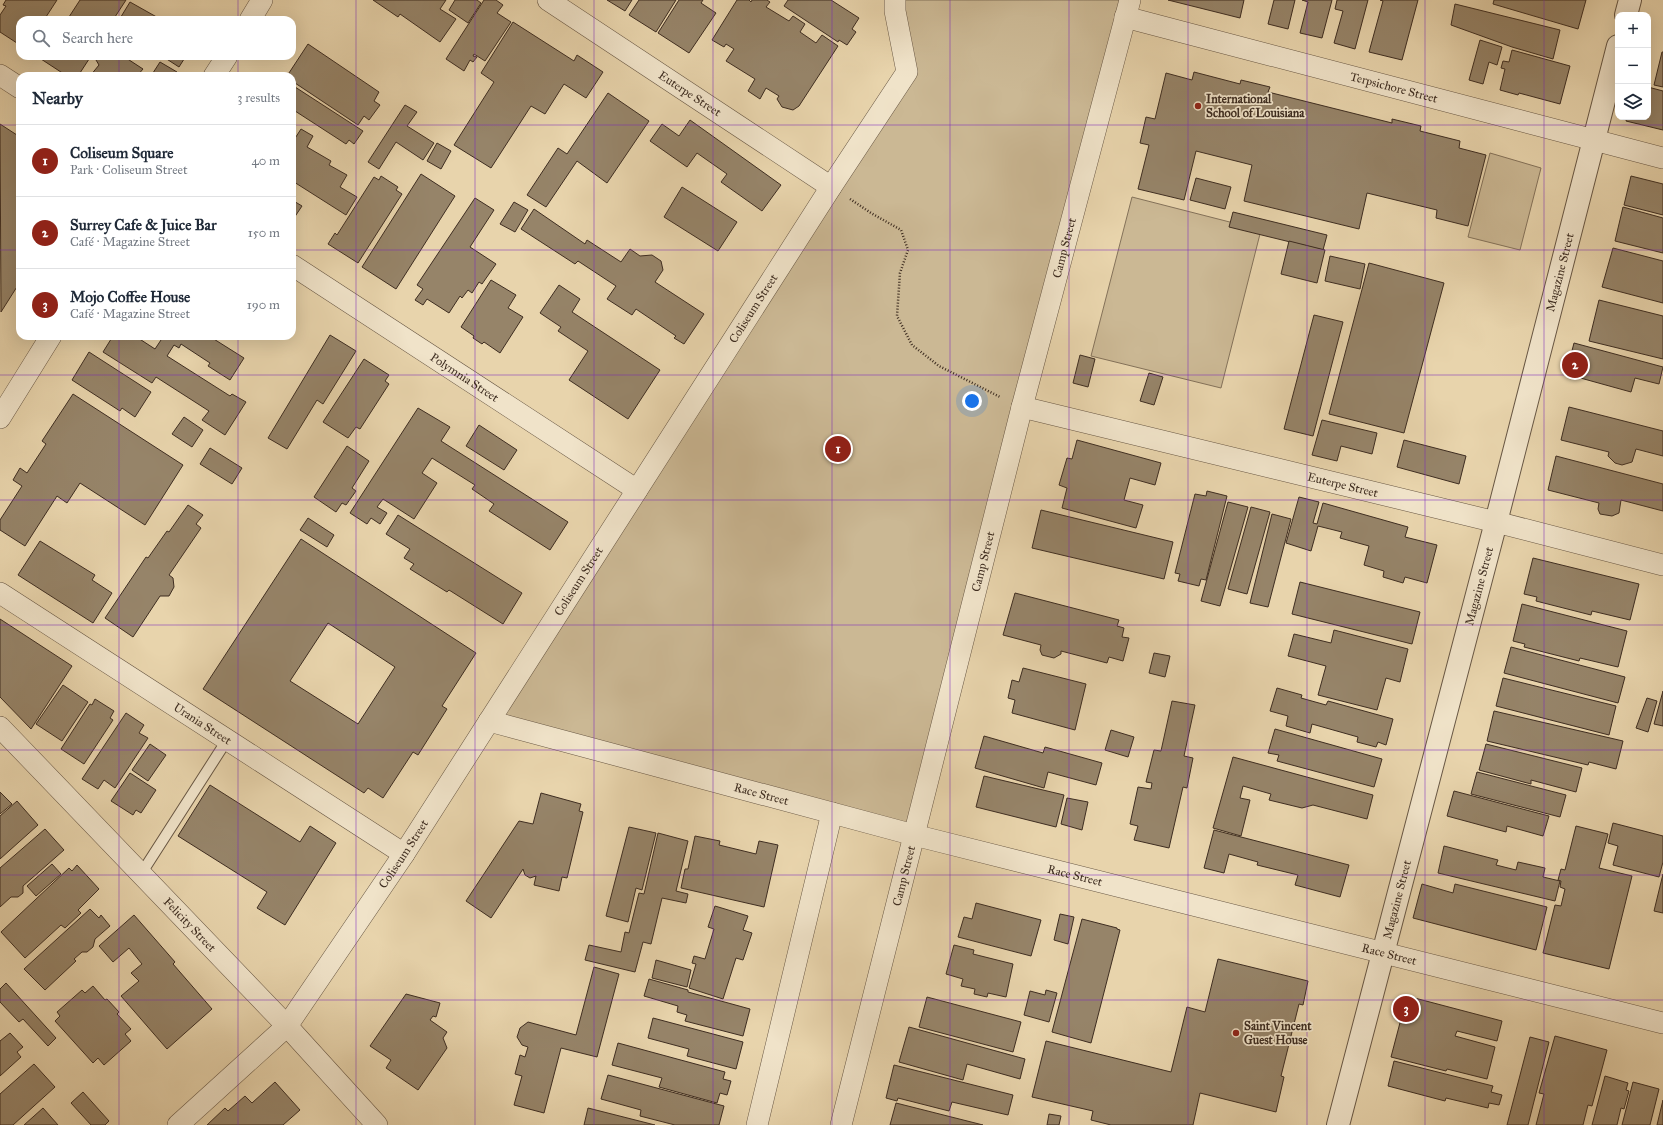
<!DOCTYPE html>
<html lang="en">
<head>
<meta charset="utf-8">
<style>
  body { margin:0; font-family:"IM FELL Great Primer",serif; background:#f2f2f3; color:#1f2937 }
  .controls { position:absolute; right:12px; top:12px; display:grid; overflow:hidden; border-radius:8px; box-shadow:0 4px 16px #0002 }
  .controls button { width:36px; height:36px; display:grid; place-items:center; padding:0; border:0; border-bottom:1px solid #e0e1e3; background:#fff; color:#1f2937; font:20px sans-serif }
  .you { position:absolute; left:972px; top:401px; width:14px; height:14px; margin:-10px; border:3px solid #fff; border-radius:50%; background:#1a73e8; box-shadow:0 0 0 6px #1a73e833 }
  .badge { display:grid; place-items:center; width:26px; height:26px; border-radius:50%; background:#8f2418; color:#fff; font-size:13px; font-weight:700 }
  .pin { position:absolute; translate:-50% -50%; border:2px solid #fff; box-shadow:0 1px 4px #0006 }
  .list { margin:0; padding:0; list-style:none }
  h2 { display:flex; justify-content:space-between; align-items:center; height:52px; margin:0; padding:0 16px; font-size:17px }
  h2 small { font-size:13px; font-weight:400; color:#747a83 }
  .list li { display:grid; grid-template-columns:26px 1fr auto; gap:12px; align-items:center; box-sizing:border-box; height:72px; padding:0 16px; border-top:1px solid #e0e1e3 }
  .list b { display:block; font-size:15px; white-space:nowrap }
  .list p { margin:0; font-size:13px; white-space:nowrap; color:#747a83 }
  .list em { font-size:13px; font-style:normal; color:#747a83 }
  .icon { flex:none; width:22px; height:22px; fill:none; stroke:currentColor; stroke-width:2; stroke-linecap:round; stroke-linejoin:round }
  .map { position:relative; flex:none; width:1663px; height:1125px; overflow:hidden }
  .search { position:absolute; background:#fff; box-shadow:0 4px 16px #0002; left:16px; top:16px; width:280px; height:44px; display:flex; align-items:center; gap:10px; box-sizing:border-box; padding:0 14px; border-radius:12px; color:#747a83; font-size:15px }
  .panel { position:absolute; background:#fff; box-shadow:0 4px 16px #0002; left:16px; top:72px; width:280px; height:268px; border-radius:12px }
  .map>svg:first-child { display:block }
  .green { fill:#cbb894; stroke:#84725a }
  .building { fill:#968469; stroke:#3e2d21; fill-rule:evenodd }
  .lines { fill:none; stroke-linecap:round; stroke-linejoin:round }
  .service-casing { stroke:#685744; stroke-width:12 }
  .minor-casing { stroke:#685744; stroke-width:22 }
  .tertiary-casing { stroke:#685744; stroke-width:24 }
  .path { stroke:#3e2d21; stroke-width:2.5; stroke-dasharray:1 2; stroke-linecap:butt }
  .service { stroke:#f0e3c9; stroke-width:10 }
  .minor { stroke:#f0e3c9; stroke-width:21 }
  .tertiary { stroke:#f0e3c9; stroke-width:22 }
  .grid { fill:none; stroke:#7b2cbf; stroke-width:1; stroke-opacity:0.55 }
  .poi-dot { fill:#8f2418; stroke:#f0e3c9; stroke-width:1.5 }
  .labels { text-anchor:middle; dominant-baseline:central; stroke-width:3.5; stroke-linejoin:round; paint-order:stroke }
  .street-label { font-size:12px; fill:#3e2d21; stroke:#f0e3c9 }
  .poi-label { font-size:12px; font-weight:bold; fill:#3e2d21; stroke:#f0e3c9; text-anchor:start }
</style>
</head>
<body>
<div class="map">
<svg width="1663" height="1125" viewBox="0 0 1663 1125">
  <rect width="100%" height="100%" fill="#e8d4ac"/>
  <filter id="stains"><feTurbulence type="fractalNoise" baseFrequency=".005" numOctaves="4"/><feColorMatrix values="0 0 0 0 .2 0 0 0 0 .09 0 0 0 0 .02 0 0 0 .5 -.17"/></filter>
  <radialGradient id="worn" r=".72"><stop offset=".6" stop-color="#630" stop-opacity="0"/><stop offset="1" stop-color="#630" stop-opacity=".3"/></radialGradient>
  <g class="green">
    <path d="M895 0H1130L914 835 489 721 907 72Z"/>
    <path d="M1490 153 1541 168 1520 250 1468 237Z"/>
    <path d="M1132 197 1261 230 1221 388 1091 356Z"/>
  </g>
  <g class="building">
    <path d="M6 0H57L44 20H20V45L0 32V15L6 6 3 5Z"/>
    <path d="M80 0H126L113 20H67Z"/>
    <path d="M373 0H446L440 9 456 19 440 42 400 14 398 17Z"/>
    <path d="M455 0H477L481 3 468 23 449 10Z"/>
    <path d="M484 0H496L503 5 497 13 511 22 485 61 474 54 473 56 477 57 473 62 470 60 464 71 446 59Z"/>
    <path d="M607 0H632L625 11Z"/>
    <path d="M639 0H676L656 32 629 15Z"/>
    <path d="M679 0H703L701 3 716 13 689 53 658 33Z"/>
    <path d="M737 0H749L751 2 752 0H767L770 2 766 7 789 21 793 16 805 24 800 32 816 43 822 35 838 46 799 106 793 110 782 107 777 99 779 96 766 88 760 99 748 91 755 79 726 61 734 49 726 44 724 47 712 40Z"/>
    <path d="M788 0H831L859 18 852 29 856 32 847 45 839 40 838 42 784 6Z"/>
    <path d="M1168 0H1244L1240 18Z"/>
    <path d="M1274 0H1295L1288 29 1268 24Z"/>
    <path d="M1302 0H1332L1322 38 1300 33 1308 2Z"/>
    <path d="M1337 0H1368L1355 49 1334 43 1343 11 1335 9Z"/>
    <path d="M1380 0H1418L1402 60 1369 52 1383 1Z"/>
    <path d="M1494 0H1586L1578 29 1493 4Z"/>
    <path d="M130 2 162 20H119Z"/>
    <path d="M1455 4 1560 30 1553 59 1512 47 1451 25Z"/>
    <path d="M513 22 574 61 577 55 603 72 586 98 564 84 545 114 531 106 491 168 454 145 494 82 481 73Z"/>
    <path d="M1480 40 1502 47 1497 65 1489 62 1483 84 1469 80Z"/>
    <path d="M308 44 379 92 374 101 380 105 369 120 364 116 358 125 292 81V76H287Z"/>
    <path d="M1512 50 1570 66 1560 104 1519 93 1518 95 1500 90 1505 69 1501 68 1503 61 1509 62Z"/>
    <path d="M1662 52H1663V87L1654 85Z"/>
    <path d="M43 56H91L78 76H67L41 59Z"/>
    <path d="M98 56H123L143 69 137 76H90L99 65 96 60Z"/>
    <path d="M162 56H186L179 67Z"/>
    <path d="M160 62 177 72 175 76H151Z"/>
    <path d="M1194 72 1240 84 1241 80 1270 87 1268 92 1392 123V119L1421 126 1420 131 1460 141 1459 148 1486 155 1468 226 1436 218 1437 210 1367 193 1359 229 1244 201 1252 165 1196 151 1184 200 1138 189 1149 145 1140 143 1146 117 1155 119 1166 73 1192 80Z"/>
    <path d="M292 85 363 131 354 144 349 140 346 144 292 109Z"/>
    <path d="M1648 87 1663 91V130L1626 121 1627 117H1648Z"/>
    <path d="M608 93 649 121 607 183 577 161 546 207 527 195 558 148 567 154Z"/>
    <path d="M405 105 417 112 407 126 434 143 423 160 396 142 379 169 368 162Z"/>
    <path d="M690 120 781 185 762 211 721 182 727 174 697 153 687 167 650 141 662 124 679 136Z"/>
    <path d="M0 124 20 137V282L1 312Z"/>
    <path d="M301 129 313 136 307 147 331 161 329 165 347 175 340 187 357 197 346 215 294 182 292 186V143Z"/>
    <path d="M437 143 451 151 441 169 427 161Z"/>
    <path d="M421 174 455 196 396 289 362 267Z"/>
    <path d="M381 176 398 187 396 190 402 194 358 263 328 244 335 233 337 235 374 177 379 180Z"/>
    <path d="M1631 176 1663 184V215L1624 205Z"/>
    <path d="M1196 178 1231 187 1225 209 1190 200Z"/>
    <path d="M682 187 737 222 718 251 664 217Z"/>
    <path d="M475 198 494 210 470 247 496 264 482 284 479 282 472 293 468 290 462 298 460 296 449 313 427 299 423 305 415 300 423 289 417 285Z"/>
    <path d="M292 200 302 206 292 221Z"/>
    <path d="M514 202 528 210 515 232 500 224Z"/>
    <path d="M1623 207 1663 218V253L1615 241Z"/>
    <path d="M534 209 585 244 587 240 621 262 630 249 640 256 652 255 661 261 663 270 655 282 704 314 684 344 674 338 676 336 636 309 632 315 607 299 616 286 578 261 575 264 521 229Z"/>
    <path d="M1233 212 1327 235 1323 250 1229 227Z"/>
    <path d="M1289 241 1325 250 1317 283 1281 274Z"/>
    <path d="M1613 248 1663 261V303L1602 287Z"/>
    <path d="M1330 256 1365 264 1360 289 1325 281Z"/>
    <path d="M1369 263 1444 283 1404 433 1329 414Z"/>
    <path d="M491 280 516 295 508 308 523 317 500 353 484 342 482 344 473 338 474 336 461 327Z"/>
    <path d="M559 285 580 299 572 312 660 370 628 419 569 380 588 351 558 331 561 327 540 313Z"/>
    <path d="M1599 300 1663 316V359L1589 341Z"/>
    <path d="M1314 315 1343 322 1313 436 1284 429Z"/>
    <path d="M330 335 356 351 323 404 317 400 287 449 268 438Z"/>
    <path d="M113 336H135L155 349 163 337 161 336H209L244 358 230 380 208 366 210 363 181 344 179 348 174 345 167 356 230 396 232 394 246 402 225 435 202 420 209 411 156 377 152 383 103 352Z"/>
    <path d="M1574 343 1663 367 1659 384 1635 378 1631 392 1566 374Z"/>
    <path d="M89 352 151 392 135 417 122 408 120 411 72 380Z"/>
    <path d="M1080 355 1095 359 1088 387 1073 383Z"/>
    <path d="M364 359 389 375 385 381 389 384 360 429 356 427 348 438 323 422Z"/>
    <path d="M1149 373 1163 377 1154 405 1140 401Z"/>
    <path d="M73 394 183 465 145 525 80 483 67 503 57 496 25 546 0 530V520L22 486 13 480 20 468 27 473 46 444 42 441Z"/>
    <path d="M1569 407 1663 431V456L1636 449 1632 462 1622 465 1615 463 1608 456 1609 452 1561 440Z"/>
    <path d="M418 408 450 427 441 441 568 522 550 550 489 511 494 504 472 489 475 485 432 458 422 473 437 483 414 519 383 499 377 507 387 513 380 524 371 518 367 524 350 513Z"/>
    <path d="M184 417 203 430 192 447 172 434Z"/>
    <path d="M1322 420 1377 433 1372 454 1341 446 1337 461 1312 455Z"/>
    <path d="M479 425 517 450 504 470 466 446Z"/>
    <path d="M1077 440 1161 463 1155 485 1130 478 1124 500 1143 505 1136 528 1062 508 1067 488 1059 485 1067 458 1072 459Z"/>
    <path d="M1404 440 1466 456 1459 484 1397 467Z"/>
    <path d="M347 446 369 461 352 488 356 491 346 505 342 503 336 512 314 497Z"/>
    <path d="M210 448 242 468 232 484 200 464Z"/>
    <path d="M1556 456 1663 484V511L1621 500 1619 513 1612 516 1600 514 1598 509 1599 503 1548 490Z"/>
    <path d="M1207 491 1227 496 1206 580 1201 579 1199 586 1178 581 1180 574 1175 573 1195 494 1206 496Z"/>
    <path d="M1299 497 1319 502 1313 523 1317 524 1323 503 1408 527 1405 537 1437 545 1427 583 1405 577 1403 583 1383 577 1384 571 1364 565 1369 546 1340 538 1342 532 1318 526 1311 551 1286 543Z"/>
    <path d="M1228 502 1248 507 1220 606 1201 601Z"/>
    <path d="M188 505 203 515 196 524 201 528 169 575 173 578 174 587 169 596H160L133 637 105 618 146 557 148 558 167 531 169 532Z"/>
    <path d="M1251 507 1270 512 1247 594 1228 589Z"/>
    <path d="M1041 510 1173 542 1164 579 1032 548Z"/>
    <path d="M1272 514 1291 519 1268 607 1250 603Z"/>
    <path d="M398 515 522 593 503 624 449 590 447 592 410 569 414 564 404 558 410 549 386 534Z"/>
    <path d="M308 518 334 535 327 547 300 530Z"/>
    <path d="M301 539 476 653 442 706 447 709 418 755 413 752 383 798 368 788 364 793 203 689ZM328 623 395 667 358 724 290 681Z"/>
    <path d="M40 541 95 575 92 580 112 593 93 623 18 575Z"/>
    <path d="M1533 558 1639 584 1630 620 1592 611 1591 615 1536 601 1537 597 1524 594Z"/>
    <path d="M1300 582 1420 612 1412 644 1292 614Z"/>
    <path d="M1015 593 1119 620 1117 626 1124 628 1122 637 1129 638 1123 661 1109 657 1107 663 1061 651V654L1054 658 1042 655 1040 650 1041 645 1003 635Z"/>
    <path d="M1522 604 1627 631 1618 667 1580 658 1579 661 1524 647 1525 644 1513 641Z"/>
    <path d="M0 619 72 666 31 729 0 697Z"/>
    <path d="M1334 630 1408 649 1400 682 1386 678 1377 710 1318 695 1326 666 1288 656 1294 634 1331 643Z"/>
    <path d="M1511 647 1625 677 1618 703 1504 673Z"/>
    <path d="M1154 653 1170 656 1165 677 1149 673Z"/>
    <path d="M1023 668 1086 684 1075 730 1012 713 1015 700 1008 698 1012 680 1019 682Z"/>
    <path d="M1503 678 1616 706 1609 735 1496 706Z"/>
    <path d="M63 685 88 702 62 741 36 724Z"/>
    <path d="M1277 688 1302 695 1301 698 1326 705 1328 701 1393 719 1386 745 1378 742 1376 747 1357 742 1358 737 1312 724 1310 733 1286 726 1288 716 1270 711Z"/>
    <path d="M1663 691V726L1654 724Z"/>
    <path d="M1647 698 1657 701 1648 732 1636 728Z"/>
    <path d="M95 699 114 711 110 718 113 720 84 764 61 749 90 704 92 705Z"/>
    <path d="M1172 701 1195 705 1184 756 1193 758 1187 788 1183 787 1169 848 1134 840 1138 826 1130 824 1138 787 1151 789 1152 783 1146 782 1154 750 1161 751Z"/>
    <path d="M1494 711 1623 741 1616 769 1589 762 1588 765 1487 741Z"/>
    <path d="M126 713 144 725 139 733 148 738 115 788 104 780 98 789 82 779Z"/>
    <path d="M1275 729 1382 759 1374 787 1277 761 1279 755 1268 753Z"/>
    <path d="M1111 730 1134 737 1128 757 1105 750Z"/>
    <path d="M984 736 1043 753 1045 747 1102 763 1096 785 1048 772 1044 788 975 768Z"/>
    <path d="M150 744 166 755 148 781 132 770Z"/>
    <path d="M1486 744 1582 768 1576 792 1531 780V784L1479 770Z"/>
    <path d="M1233 757 1373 795 1367 819 1313 805 1302 808 1269 800 1271 794 1243 786 1240 798 1250 800 1241 836 1213 828Z"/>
    <path d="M1477 772 1566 795 1560 817 1471 794Z"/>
    <path d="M130 773 156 790 141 813 136 810 133 815 111 801Z"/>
    <path d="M984 776 1064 795 1056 827 976 807Z"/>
    <path d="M210 785 300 842 310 826 336 843 285 925 257 908 267 892 178 836Z"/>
    <path d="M1454 791 1549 816 1543 836 1507 826 1506 832 1447 816Z"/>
    <path d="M0 792 12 804 0 814Z"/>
    <path d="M541 793 581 804 579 811 583 812 567 878 562 877 559 891 534 885 536 876 530 878 525 875 523 869 491 918 466 901 519 821 533 824Z"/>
    <path d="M1067 798 1088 802 1082 830 1061 824Z"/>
    <path d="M17 801 38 825 0 859V816Z"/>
    <path d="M1613 823 1663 836V862L1659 877 1613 865 1618 846 1608 843Z"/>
    <path d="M1576 826 1608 834 1599 868 1632 876 1609 969 1543 953 1555 905 1561 906 1565 889 1560 887 1561 881 1558 880 1561 869 1565 870Z"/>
    <path d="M629 827 656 833 642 890 636 888 628 922 606 916Z"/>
    <path d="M45 829 64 850 23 886V893L18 897H11L0 907V868Z"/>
    <path d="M1214 830 1349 865 1340 897 1295 885 1298 875 1257 865 1258 862 1229 854 1224 873 1204 868Z"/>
    <path d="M658 833 688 841 676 891 688 894 686 903 662 898 651 944 643 942 635 972 585 960 589 945 621 952 625 932 629 933 639 893 644 894Z"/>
    <path d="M695 836 720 841 719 845 756 854 759 841 778 845 764 907 681 888 685 869H688Z"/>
    <path d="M1444 846 1498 860 1496 865 1516 870 1518 862 1545 868 1543 877 1560 881 1555 901 1438 873Z"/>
    <path d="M52 864 61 874 36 896 27 886Z"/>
    <path d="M77 865 99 889 78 910 81 913 65 928 61 925 25 958 1 932 69 868 72 871Z"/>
    <path d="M1663 874V913L1654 911Z"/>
    <path d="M1422 884 1453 893 1455 884 1547 907 1536 950 1413 918Z"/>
    <path d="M976 903 1041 920 1031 956 958 937 964 917 972 919Z"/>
    <path d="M715 906 748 916 743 930 752 933 743 960 736 958 723 999 689 988 696 964 692 963 694 956 705 959 714 929 708 927Z"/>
    <path d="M90 909 99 918 101 915 110 926 95 939 93 947 87 952H82L74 959 76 961 45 990 24 969Z"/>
    <path d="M1060 914 1074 917 1068 944 1054 940Z"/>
    <path d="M134 915 175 962 173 964 212 1009 167 1049 121 996 139 981 131 973 142 964 129 948 113 962 99 946Z"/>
    <path d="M1082 919 1117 928V929L1120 930 1091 1043 1052 1032Z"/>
    <path d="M954 945 974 950 973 954 1013 964 1006 997 988 993 987 997 974 994 975 989 961 986 963 979 946 974Z"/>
    <path d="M1218 959 1308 981 1303 1005 1299 1004 1281 1076 1284 1077 1276 1112 1200 1093 1193 1125H1111L1091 1120 1093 1111 1032 1097 1046 1041 1171 1072 1187 1007 1205 1012Z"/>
    <path d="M656 960 691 970 687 987 652 978Z"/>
    <path d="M594 967 619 974 597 1057 561 1048 544 1113 514 1105 522 1076 515 1074 520 1055 525 1057 528 1047 522 1045 517 1037 520 1028 528 1022 576 1035Z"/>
    <path d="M649 979 688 990V992L750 1009 743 1036 685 1021 687 1015 677 1012 678 1006 644 996Z"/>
    <path d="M6 983 56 1038 48 1046 23 1019 19 1022 0 1002V989Z"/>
    <path d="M93 986 105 1000 107 999 119 1012 117 1014 131 1029 125 1034 131 1041 104 1065 98 1058 93 1063 55 1021 60 1016 57 1012 82 990 85 993Z"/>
    <path d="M1046 990 1057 993 1049 1022 1024 1015 1030 991 1045 995Z"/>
    <path d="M406 994 440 1003 436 1017 433 1016 430 1020 447 1032 443 1038 447 1048 418 1090 386 1068 391 1060 370 1046Z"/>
    <path d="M1407 996 1502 1021 1497 1041 1457 1031 1455 1036 1495 1047 1487 1079 1447 1069 1446 1071 1391 1057Z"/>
    <path d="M927 997 1021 1022 1013 1052 919 1027Z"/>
    <path d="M653 1018 743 1042 736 1069 687 1056 689 1049 648 1038Z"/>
    <path d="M909 1027 1025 1059 1020 1079 967 1064 963 1080 899 1062Z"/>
    <path d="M10 1033 23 1047 17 1052 21 1057 0 1076V1041Z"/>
    <path d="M1555 1036 1607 1050 1592 1106 1588 1105 1583 1125H1536L1544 1094 1539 1093Z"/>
    <path d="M1530 1037 1549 1042 1528 1125H1507Z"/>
    <path d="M618 1043 725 1072 723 1079 731 1081 727 1095 720 1093 717 1103 659 1087 662 1078 612 1065Z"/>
    <path d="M1394 1061 1493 1086 1491 1092 1502 1095 1499 1105 1489 1103 1488 1108 1446 1098 1445 1101 1388 1086Z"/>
    <path d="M34 1064 55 1087 13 1125H0V1094Z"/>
    <path d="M894 1065 1013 1095 1008 1115 952 1102 949 1111 898 1098 897 1101 886 1098Z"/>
    <path d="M608 1075 724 1106 719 1125H675L640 1116 641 1110 601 1099Z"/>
    <path d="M1605 1076 1628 1083 1626 1090 1629 1091 1624 1109 1621 1108 1617 1125H1592Z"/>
    <path d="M275 1082 300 1110 283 1125H207L225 1108 228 1111 245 1096 252 1103Z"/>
    <path d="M1633 1082 1659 1089 1650 1125H1622Z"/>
    <path d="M83 1092 109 1121 105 1125H91L71 1103Z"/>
    <path d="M1663 1100V1125H1657Z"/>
    <path d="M896 1103 983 1125H890Z"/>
    <path d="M43 1108 58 1125H24Z"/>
    <path d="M588 1108 655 1125H584Z"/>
    <path d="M1049 1114 1061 1116 1059 1125H1047Z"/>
  </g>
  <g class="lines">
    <g class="service-casing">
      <path id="service" d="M141 874 227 740"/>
    </g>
    <g class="minor-casing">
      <g id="minor">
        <path id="s1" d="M548 0 831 187"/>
        <path id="s2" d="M1125 17 1663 158"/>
        <path d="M250 20 262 0"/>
        <path d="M0 75 20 88"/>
        <path d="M214 76 227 56"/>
        <path id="s3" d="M292 265 637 490"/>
        <path id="s4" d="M1022 407 1496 522 1663 565"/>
        <path d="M0 418 51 336"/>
        <path id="s5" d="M0 593 404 854"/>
        <path id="s6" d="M489 721 914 835 1663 1023"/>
        <path id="s7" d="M0 727 287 1026 377 1125"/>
        <path id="s8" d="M178 1125 287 1026 404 854 831 187 907 72 895 11V0"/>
        <path d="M757 1125 832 813"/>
        <path id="s9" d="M841 1125 1022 407 1130 0"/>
      </g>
    </g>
    <g class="tertiary-casing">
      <g id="tertiary">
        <path d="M1626 15 1630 0"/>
        <path id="s10" d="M1338 1125 1496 522 1618 46"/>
      </g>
    </g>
    <path class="path" d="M850 199 871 213 901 230 908 250 900 273 897 316 912 345 939 366 1000 397"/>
    <use href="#service" class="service"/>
    <use href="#minor" class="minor"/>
    <use href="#tertiary" class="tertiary"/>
  </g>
  <path class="grid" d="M119 0V20M238 0V20M356 0V1125M475 0V1125M594 0V1125M713 0V1125M832 0V1125M950 0V1125M1069 0V1125M1188 0V1125M1307 0V1125M1425 0V1125M1544 0V1125M119 56V76M238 56V76M0 125H20M292 125H1663M0 250H20M292 250H1663M119 336V1125M238 336V1125M0 375H1663M0 500H1663M0 625H1663M0 750H1663M0 875H1663M0 1000H1663"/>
  <g class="poi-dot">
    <circle cx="1198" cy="106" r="4"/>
    <circle cx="1236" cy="1033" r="4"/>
  </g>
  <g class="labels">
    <g class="street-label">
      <text stroke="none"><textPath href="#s2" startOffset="278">Terpsichore Street</textPath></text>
      <text stroke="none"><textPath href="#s1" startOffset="170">Euterpe Street</textPath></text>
      <text stroke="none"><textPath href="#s9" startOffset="905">Camp Street</textPath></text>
      <text stroke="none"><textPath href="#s10" startOffset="881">Magazine Street</textPath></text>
      <text stroke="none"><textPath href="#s8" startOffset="1003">Coliseum Street</textPath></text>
      <text stroke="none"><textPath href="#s3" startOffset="206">Polymnia Street</textPath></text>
      <text stroke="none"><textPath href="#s4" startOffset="330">Euterpe Street</textPath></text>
      <text stroke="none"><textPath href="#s9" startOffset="581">Camp Street</textPath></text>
      <text stroke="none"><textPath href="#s8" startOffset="679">Coliseum Street</textPath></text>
      <text stroke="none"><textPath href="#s10" startOffset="557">Magazine Street</textPath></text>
      <text stroke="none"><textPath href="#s5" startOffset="241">Urania Street</textPath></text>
      <text stroke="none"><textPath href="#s6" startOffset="282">Race Street</textPath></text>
      <text stroke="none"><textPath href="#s8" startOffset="355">Coliseum Street</textPath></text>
      <text stroke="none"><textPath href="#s6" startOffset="606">Race Street</textPath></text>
      <text stroke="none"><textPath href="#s9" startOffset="257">Camp Street</textPath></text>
      <text stroke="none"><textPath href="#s10" startOffset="233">Magazine Street</textPath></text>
      <text stroke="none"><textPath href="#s7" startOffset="274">Felicity Street</textPath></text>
      <text stroke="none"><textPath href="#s6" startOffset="930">Race Street</textPath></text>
    </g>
    <g class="poi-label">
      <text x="1206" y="99">International<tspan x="1206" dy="14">School of Louisiana</tspan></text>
      <text x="1244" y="1026">Saint Vincent<tspan x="1244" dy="14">Guest House</tspan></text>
    </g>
  </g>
  <rect width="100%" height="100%" filter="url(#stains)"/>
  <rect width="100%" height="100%" fill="url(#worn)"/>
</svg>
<div class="controls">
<button>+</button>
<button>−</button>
<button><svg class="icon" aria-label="layers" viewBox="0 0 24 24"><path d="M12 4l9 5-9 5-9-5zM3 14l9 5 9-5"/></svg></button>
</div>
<div class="you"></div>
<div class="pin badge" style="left:838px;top:449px">1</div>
<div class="pin badge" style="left:1575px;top:365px">2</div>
<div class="pin badge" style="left:1406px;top:1009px">3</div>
<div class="search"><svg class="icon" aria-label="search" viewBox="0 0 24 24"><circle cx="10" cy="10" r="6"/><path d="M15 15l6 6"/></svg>Search here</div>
<section class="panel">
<h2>Nearby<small>3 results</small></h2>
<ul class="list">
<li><span class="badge">1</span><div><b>Coliseum Square</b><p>Park · Coliseum Street</p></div><em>40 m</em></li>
<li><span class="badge">2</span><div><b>Surrey Cafe &amp; Juice Bar</b><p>Café · Magazine Street</p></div><em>150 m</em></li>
<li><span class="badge">3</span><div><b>Mojo Coffee House</b><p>Café · Magazine Street</p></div><em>190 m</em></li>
</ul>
</section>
</div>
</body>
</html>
